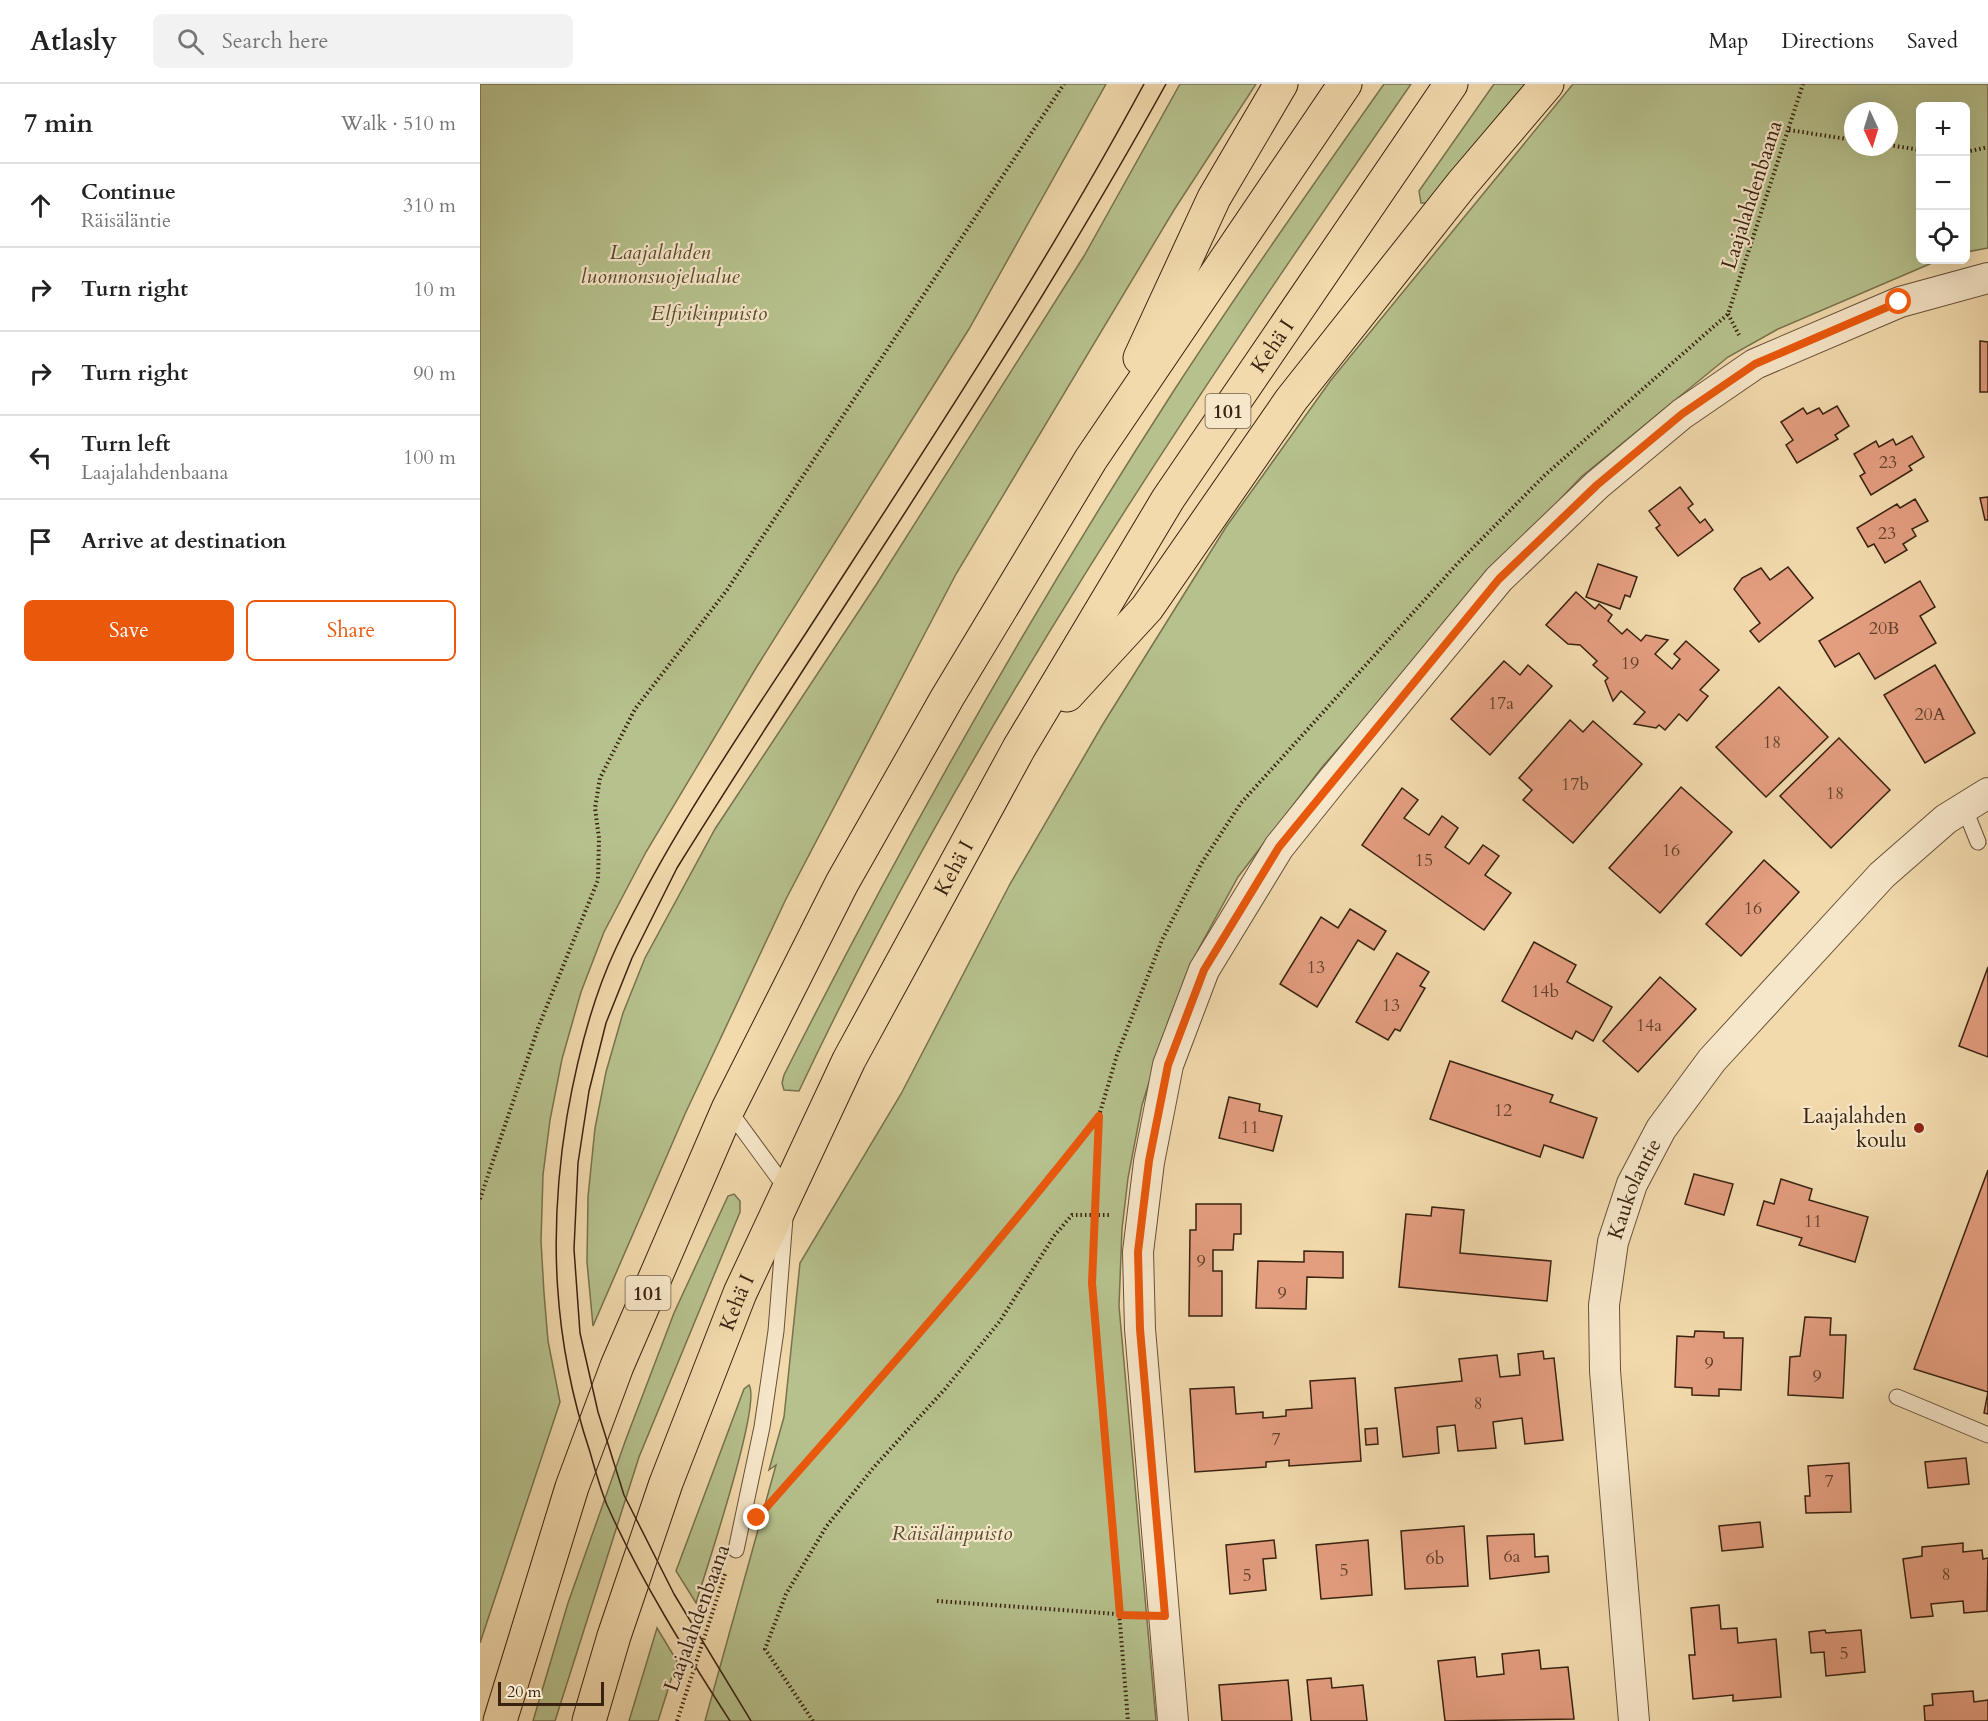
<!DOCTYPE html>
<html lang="en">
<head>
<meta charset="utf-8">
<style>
  body { margin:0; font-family:Cardo,serif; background:#f2f2f2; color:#222 }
  .controls { position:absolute; right:18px; top:18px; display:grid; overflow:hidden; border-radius:9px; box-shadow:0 6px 24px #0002 }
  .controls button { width:54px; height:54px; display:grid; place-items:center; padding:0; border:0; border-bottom:2px solid #e0e0e0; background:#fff; color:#222; font:30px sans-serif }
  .compass { position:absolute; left:1364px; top:18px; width:54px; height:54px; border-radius:50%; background:#fff; box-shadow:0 6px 24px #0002; rotate:176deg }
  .scale { position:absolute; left:18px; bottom:15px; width:106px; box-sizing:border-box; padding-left:6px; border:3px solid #392210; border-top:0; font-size:16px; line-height:21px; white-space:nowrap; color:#392210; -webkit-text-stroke:4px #f7e7ca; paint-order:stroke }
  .stop { position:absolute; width:18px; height:18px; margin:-14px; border:4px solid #ea580c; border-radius:50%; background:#fff }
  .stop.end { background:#ea580c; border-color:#fff; box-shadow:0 2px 6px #0008 }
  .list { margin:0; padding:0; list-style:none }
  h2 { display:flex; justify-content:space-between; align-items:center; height:78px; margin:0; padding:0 24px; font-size:26px }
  h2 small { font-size:20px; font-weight:400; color:#767676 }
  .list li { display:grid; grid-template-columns:39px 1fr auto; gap:18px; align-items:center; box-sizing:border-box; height:84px; padding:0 24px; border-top:2px solid #e0e0e0 }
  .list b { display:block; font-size:22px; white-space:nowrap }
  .list p { margin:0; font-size:20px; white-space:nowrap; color:#767676 }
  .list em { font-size:20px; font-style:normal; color:#767676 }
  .actions { display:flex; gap:12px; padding:18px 24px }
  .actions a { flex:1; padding:14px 0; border:2px solid #ea580c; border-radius:9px; text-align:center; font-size:21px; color:#ea580c }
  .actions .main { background:#ea580c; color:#fff }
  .icon { flex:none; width:33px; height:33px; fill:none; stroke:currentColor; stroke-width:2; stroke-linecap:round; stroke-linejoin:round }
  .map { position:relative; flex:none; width:1508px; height:1637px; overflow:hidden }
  header { display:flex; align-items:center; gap:36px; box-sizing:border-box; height:84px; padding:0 30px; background:#fff; border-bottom:2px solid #e0e0e0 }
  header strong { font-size:28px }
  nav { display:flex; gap:33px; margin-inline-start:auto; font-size:21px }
  .search { width:420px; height:54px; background:#f2f2f2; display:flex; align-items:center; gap:15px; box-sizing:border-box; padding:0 21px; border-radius:9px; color:#767676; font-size:22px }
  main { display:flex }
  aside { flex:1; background:#fff }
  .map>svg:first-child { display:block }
  .green { fill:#b6c18d; stroke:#78724e; stroke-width:1.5; fill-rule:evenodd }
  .building { fill:#e39d7f; stroke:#392210; stroke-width:1.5 }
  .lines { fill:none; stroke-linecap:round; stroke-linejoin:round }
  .lane-casing { stroke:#675037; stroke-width:17 }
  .street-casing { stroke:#675037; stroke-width:32 }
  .highway-casing { stroke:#392210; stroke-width:35 }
  .path { stroke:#392210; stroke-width:4; stroke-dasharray:1.5 3; stroke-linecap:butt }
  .lane { stroke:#f7e7ca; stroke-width:15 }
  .street { stroke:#f7e7ca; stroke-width:30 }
  .highway { stroke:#f2daad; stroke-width:33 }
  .tram { stroke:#392210; stroke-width:1.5 }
  .route { stroke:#ea580c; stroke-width:8 }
  .poi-dot { fill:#8f2418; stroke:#f7e7ca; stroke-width:2 }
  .labels { text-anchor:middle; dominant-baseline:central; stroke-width:4.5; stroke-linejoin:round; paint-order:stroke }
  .number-label { font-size:18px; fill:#64412c }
  .shield { fill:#f7e7ca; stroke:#725d48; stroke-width:1.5 }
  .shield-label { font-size:20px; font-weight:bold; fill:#392210 }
  .street-label { font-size:21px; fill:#392210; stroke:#f7e7ca }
  .park-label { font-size:21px; font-style:italic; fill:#584a2f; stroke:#f7e7ca }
  .poi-label { font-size:21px; fill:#392210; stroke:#f7e7ca; text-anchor:end }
</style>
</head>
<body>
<header>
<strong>Atlasly</strong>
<div class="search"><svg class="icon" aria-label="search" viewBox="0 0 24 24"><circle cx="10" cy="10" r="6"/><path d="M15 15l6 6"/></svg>Search here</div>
<nav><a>Map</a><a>Directions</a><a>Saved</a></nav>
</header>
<main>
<aside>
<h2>7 min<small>Walk · 510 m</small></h2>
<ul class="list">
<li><svg class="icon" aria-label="ahead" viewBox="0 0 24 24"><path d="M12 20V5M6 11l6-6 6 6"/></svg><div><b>Continue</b><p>Räisäläntie</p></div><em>310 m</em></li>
<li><svg class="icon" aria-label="right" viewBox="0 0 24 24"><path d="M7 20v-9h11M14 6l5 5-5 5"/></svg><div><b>Turn right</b></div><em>10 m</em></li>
<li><svg class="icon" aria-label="right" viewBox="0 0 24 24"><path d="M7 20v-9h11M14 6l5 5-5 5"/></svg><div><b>Turn right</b></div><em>90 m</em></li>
<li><svg class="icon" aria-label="left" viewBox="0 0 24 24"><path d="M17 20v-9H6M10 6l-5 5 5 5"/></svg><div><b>Turn left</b><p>Laajalahdenbaana</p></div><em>100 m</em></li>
<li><svg class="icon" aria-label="arrive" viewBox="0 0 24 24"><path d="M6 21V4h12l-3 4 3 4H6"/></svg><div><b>Arrive at destination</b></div></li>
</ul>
<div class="actions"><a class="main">Save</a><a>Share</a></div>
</aside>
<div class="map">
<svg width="1508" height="1637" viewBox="0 0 1508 1637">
  <rect width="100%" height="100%" fill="#f2daad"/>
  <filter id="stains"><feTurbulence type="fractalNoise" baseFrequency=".00333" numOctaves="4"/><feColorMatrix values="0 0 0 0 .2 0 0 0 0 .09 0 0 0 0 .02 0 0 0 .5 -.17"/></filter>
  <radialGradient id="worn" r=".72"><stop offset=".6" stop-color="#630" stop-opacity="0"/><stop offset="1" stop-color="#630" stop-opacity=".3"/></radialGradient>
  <g class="green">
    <path d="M0 0H626L489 245 276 584 166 768 124 848 101 908 82 975 70 1036 63 1091 61 1157 64 1209 68 1257 80 1318 0 1559Z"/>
    <path d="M700 0H776L694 126 476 490 306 815 205 1030 113 1242 107 1178 108 1113 115 1044 126 988 143 929 165 874 235 745 396 501 604 172Z"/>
    <path d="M904 0H931C708 323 487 651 319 1007L304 1006 302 999 304 991C422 757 551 528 693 308 761 203 832 102 904 0Z"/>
    <path d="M1014 0H1047L948 119H941L939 107Z"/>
    <path d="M1093 0H1508V164L1486 168V22H1440V176H1459L1298 245 1248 273 1101 393 1027 472 843 682 758 793 718 866 689 935 662 1021 648 1094 642 1145 639 1222 676 1637H225L296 1381 289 1386 304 1333 320 1179 421 1010 530 800 623 640 746 443 851 296ZM1373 27H1409V63H1373Z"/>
    <path d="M254 1110 260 1117V1128L159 1373 75 1637H53L88 1519 146 1355 194 1229 248 1112Z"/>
    <path d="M269 1301C282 1319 225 1489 216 1519L196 1487 264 1305Z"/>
    <path d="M177 1544 197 1577 178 1637H149Z"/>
  </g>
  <g class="building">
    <path d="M1500 257 1508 258V308H1500Z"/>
    <path d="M1357 322 1369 342 1355 351 1358 355 1317 379 1306 361 1313 356 1301 338 1323 324 1327 330 1339 324 1343 330Z"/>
    <path d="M1432 352 1444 373 1429 382 1432 386 1391 411 1380 392 1385 389 1374 370 1396 357 1399 363 1413 355 1416 361Z"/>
    <path d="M1200 403 1213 420 1208 424 1220 439 1225 435 1233 446 1198 472 1176 444 1180 441 1169 427Z"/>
    <path d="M1508 413V436H1505L1500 414Z"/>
    <path d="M1435 415 1448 437 1432 445 1436 452 1423 460 1427 466 1405 479 1394 460 1388 463 1377 444 1417 420 1420 424Z"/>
    <path d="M1118 480 1157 493 1150 513 1145 511 1140 525 1106 513Z"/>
    <path d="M1308 483 1333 514 1279 558 1270 547 1280 539 1254 505 1262 494 1281 484 1290 496Z"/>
    <path d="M1440 497 1455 523 1440 532 1456 559 1395 595 1379 569 1355 583 1339 557Z"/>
    <path d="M1096 508 1115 525 1119 520 1132 531 1128 537 1142 550 1147 545 1161 557 1166 551 1188 556 1175 570 1192 585 1200 575 1194 570 1206 557 1239 586 1220 606 1228 612 1207 637 1199 630 1185 646 1179 641 1176 644 1154 640 1165 628 1141 607 1133 617 1125 597 1128 594 1113 581 1117 577 1100 561 1088 560 1066 541Z"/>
    <path d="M1024 577 1040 591 1048 581 1072 602 1010 671 971 635Z"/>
    <path d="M1455 581 1495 649 1445 679 1404 611Z"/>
    <path d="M1299 603 1348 653 1286 713 1236 663Z"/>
    <path d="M1090 636 1103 648 1113 637 1162 680 1093 759 1043 716 1052 706 1039 694Z"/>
    <path d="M1359 654 1410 706 1351 764 1300 712Z"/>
    <path d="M1201 703 1252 748 1180 829 1129 784Z"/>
    <path d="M922 704 938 716 924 734 949 751 962 732 978 744 965 763 989 780 1003 761 1019 772 1005 791 1031 809 1004 846 882 761Z"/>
    <path d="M1284 776 1319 808 1261 872 1226 840Z"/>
    <path d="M870 825 906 847 894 866 878 856 837 923 800 900 841 833 858 844Z"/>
    <path d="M1054 858 1096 881 1087 898 1132 923 1113 957 1096 947 1092 955 1022 917Z"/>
    <path d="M917 869 949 888 940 902 945 904 920 947 915 945 908 956 876 938Z"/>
    <path d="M1508 883V973L1479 962Z"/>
    <path d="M1180 893 1216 925 1158 988 1123 957Z"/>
    <path d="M970 977 1073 1011 1070 1018 1117 1034 1103 1074 1064 1061 1060 1073 950 1035Z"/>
    <path d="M749 1013 780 1020 779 1027 802 1032 793 1067 739 1054Z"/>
    <path d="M1508 1086V1330L1504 1329 1508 1308 1434 1285Z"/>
    <path d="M1214 1090 1253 1100 1244 1131 1205 1120Z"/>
    <path d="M1301 1095 1332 1105 1329 1116 1388 1133 1375 1178 1319 1161 1322 1154 1277 1141 1284 1117 1294 1120Z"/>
    <path d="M716 1120H761V1150H754L753 1166H733V1187H742V1232H709L710 1146H716Z"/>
    <path d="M952 1123 984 1126 980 1169 1071 1177 1067 1217 919 1203 926 1130 951 1132Z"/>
    <path d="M824 1167 863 1168V1194L827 1193 826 1225 776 1224 778 1177 824 1178Z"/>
    <path d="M1325 1233 1351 1234 1350 1251H1366L1363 1314 1308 1311 1310 1273 1320 1272Z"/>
    <path d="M1215 1247 1244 1248V1254H1263L1261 1306 1239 1305V1312L1212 1311V1304L1195 1303 1197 1252 1214 1253Z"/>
    <path d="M1063 1267 1064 1275 1074 1274 1083 1356 1045 1360 1042 1334 1013 1338 1016 1364 978 1367 975 1341 957 1343 959 1369 923 1373 915 1304 982 1297 979 1275 1017 1271 1020 1293 1040 1291 1038 1270Z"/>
    <path d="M875 1294 881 1377 809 1382V1376L786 1378V1383L715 1388 710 1305 754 1303 756 1330 783 1328V1334L806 1332V1326L832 1324 830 1297Z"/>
    <path d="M897 1344 898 1360 886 1361 885 1345Z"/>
    <path d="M1486 1374 1489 1400 1448 1404 1445 1378Z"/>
    <path d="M1369 1379 1371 1428 1326 1429 1325 1412H1330L1328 1382Z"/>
    <path d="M1280 1438 1283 1463 1242 1467 1239 1442Z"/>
    <path d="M984 1442 988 1502 925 1505 921 1447Z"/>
    <path d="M1054 1450 1055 1473 1068 1472 1069 1488 1010 1495 1007 1452Z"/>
    <path d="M794 1456 796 1474 783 1475 786 1506 750 1510 746 1461Z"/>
    <path d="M888 1456 892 1511 841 1515 836 1461Z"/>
    <path d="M1483 1459V1468L1502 1466 1503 1475 1508 1474 1507 1527 1484 1529 1483 1517 1451 1520 1453 1532 1431 1534 1423 1475 1442 1472V1463Z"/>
    <path d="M1239 1521 1241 1545 1257 1544 1258 1559 1296 1555 1301 1613 1253 1617V1611L1213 1615 1209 1571H1215L1211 1524Z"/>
    <path d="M1345 1546 1346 1549 1381 1546 1385 1588 1346 1592 1344 1568 1331 1569 1329 1548Z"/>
    <path d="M1059 1566 1061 1585 1088 1583 1094 1635 965 1637 958 1577 995 1573 997 1593 1024 1590 1022 1570Z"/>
    <path d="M851 1594 852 1604 883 1601 887 1637H831L827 1596Z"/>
    <path d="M808 1596 812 1637H742L739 1601Z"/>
    <path d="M1493 1607 1494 1618 1508 1616V1637H1445L1444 1622 1453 1621 1452 1610Z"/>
  </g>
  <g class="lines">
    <g class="lane-casing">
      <g id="lane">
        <path d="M1484 723 1498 758"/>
        <path d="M248 1025 308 1107"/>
        <path d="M1417 1313 1508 1351"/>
        <path d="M256 1466 282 1343 296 1247 305 1134"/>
      </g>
    </g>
    <g class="street-casing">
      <g id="street">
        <path d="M693 1637 660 1245 658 1168 669 1078 688 981 724 886 799 763 852 697 1019 495 1117 401 1202 330 1275 280 1420 218 1508 194"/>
        <path id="s1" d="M1154 1637 1125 1287 1124 1221 1133 1158 1152 1100 1181 1045 1232 976 1402 791 1466 735 1508 709"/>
      </g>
    </g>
    <g class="highway-casing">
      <g id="highway">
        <path d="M660 274 734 114 801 0"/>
        <path d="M587 611 667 524 811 316 982 100 1067 0"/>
        <path d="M20 1637 92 1403 137 1282 248 1025 362 799 467 614 611 375 865 0"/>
        <path id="s2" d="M109 1637 134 1552 186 1399 260 1209 369 976 539 664 688 415 971 0"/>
      </g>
    </g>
    <g class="path">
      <path d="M1309 46 1373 56"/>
      <path d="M1409 61 1440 66"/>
      <path d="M1486 68 1508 63"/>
      <path d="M1248 230 1259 251"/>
      <path d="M619 1032 612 1199 648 1637"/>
      <path d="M0 1115 58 944 118 796 119 754 115 724 120 694 155 625 247 506 584 0"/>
      <path d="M295 1413 395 1300 572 1091 619 1032 637 971 682 856 721 780 761 719 978 479 1065 391 1248 230 1323 0"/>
      <path d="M457 1517 651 1531"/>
      <path d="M197 1637 245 1490"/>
      <path d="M333 1637 285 1565 306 1510 346 1443 394 1383 465 1305 520 1237 574 1152 592 1131H631"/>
    </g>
    <use href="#lane" class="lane"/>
    <use href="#street" class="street"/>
    <use href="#highway" class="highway"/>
    <g class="tram">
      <path d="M250 1637C205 1567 161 1497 127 1421 120 1404 115 1386 110 1368 73 1257 68 1148 87 1032 97 975 111 917 136 864 188 754 259 651 326 549 443 368 562 189 664 0"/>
      <path d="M271 1637 194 1510 144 1411 118 1328 100 1249 94 1165 98 1079 109 1007 126 939 152 874 197 784C360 522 537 270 686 0"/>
    </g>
  </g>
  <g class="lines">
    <path class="route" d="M277 1434C394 1302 511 1170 619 1032L612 1199 640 1531 685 1532 660 1245 658 1168 669 1077 688 981 724 886 799 763 1019 495 1117 401 1202 330 1275 280 1419 218"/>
  </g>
  <circle class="poi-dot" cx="1439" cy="1044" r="6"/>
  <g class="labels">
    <g class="number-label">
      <text x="1408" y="378">23</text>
      <text x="1407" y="449">23</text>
      <text x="1404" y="544">20B</text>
      <text x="1150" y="579">19</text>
      <text x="1021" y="619">17a</text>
      <text x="1450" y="630">20A</text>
      <text x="1292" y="658">18</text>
      <text x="1095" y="700">17b</text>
      <text x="1355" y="709">18</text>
      <text x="1191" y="766">16</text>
      <text x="944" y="776">15</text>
      <text x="1273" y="824">16</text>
      <text x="836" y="883">13</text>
      <text x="1065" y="907">14b</text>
      <text x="911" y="921">13</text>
      <text x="1169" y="941">14a</text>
      <text x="1023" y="1026">12</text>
      <text x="770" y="1043">11</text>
      <text x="1333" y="1137">11</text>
      <text x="721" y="1177">9</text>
      <text x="802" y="1209">9</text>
      <text x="1229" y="1279">9</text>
      <text x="1337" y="1292">9</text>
      <text x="998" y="1319">8</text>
      <text x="796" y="1355">7</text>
      <text x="1349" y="1397">7</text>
      <text x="1032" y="1472">6a</text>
      <text x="955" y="1474">6b</text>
      <text x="864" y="1486">5</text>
      <text x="1466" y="1490">8</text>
      <text x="767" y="1491">5</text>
      <text x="1364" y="1569">5</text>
    </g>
    <g class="shield">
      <rect x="725.5" y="310" width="45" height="34" rx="4.5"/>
      <rect x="145.5" y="1192" width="45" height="34" rx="4.5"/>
    </g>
    <g class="shield-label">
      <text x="748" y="327">101</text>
      <text x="168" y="1209">101</text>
    </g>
    <g class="street-label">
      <text transform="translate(1272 111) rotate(-72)">Laajalahdenbaana</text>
      <text stroke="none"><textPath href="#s2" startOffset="1542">Kehä I</textPath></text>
      <text stroke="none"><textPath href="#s2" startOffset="930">Kehä I</textPath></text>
      <text stroke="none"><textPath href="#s1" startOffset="538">Kaukolantie</textPath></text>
      <text stroke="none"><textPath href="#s2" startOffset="444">Kehä I</textPath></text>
      <text transform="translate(217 1534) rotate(-70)">Laajalahdenbaana</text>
    </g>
    <g class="park-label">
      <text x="180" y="168">Laajalahden<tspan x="180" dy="24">luonnonsuojelualue</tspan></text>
      <text x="229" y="229">Elfvikinpuisto</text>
      <text x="472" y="1449">Räisälänpuisto</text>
    </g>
    <g class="poi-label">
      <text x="1427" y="1032">Laajalahden<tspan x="1427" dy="24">koulu</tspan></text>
    </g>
  </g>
  <rect width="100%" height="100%" filter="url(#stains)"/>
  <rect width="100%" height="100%" fill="url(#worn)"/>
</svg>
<div class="controls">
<button>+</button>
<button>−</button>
<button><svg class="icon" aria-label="locate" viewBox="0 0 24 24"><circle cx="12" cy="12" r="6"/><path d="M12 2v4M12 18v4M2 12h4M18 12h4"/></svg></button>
</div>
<svg class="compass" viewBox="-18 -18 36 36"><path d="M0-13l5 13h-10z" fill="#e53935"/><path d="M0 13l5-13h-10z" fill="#767676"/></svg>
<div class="scale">20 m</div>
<div class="stop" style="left:1419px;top:218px"></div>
<div class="stop end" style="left:277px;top:1434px"></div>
</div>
</main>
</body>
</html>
